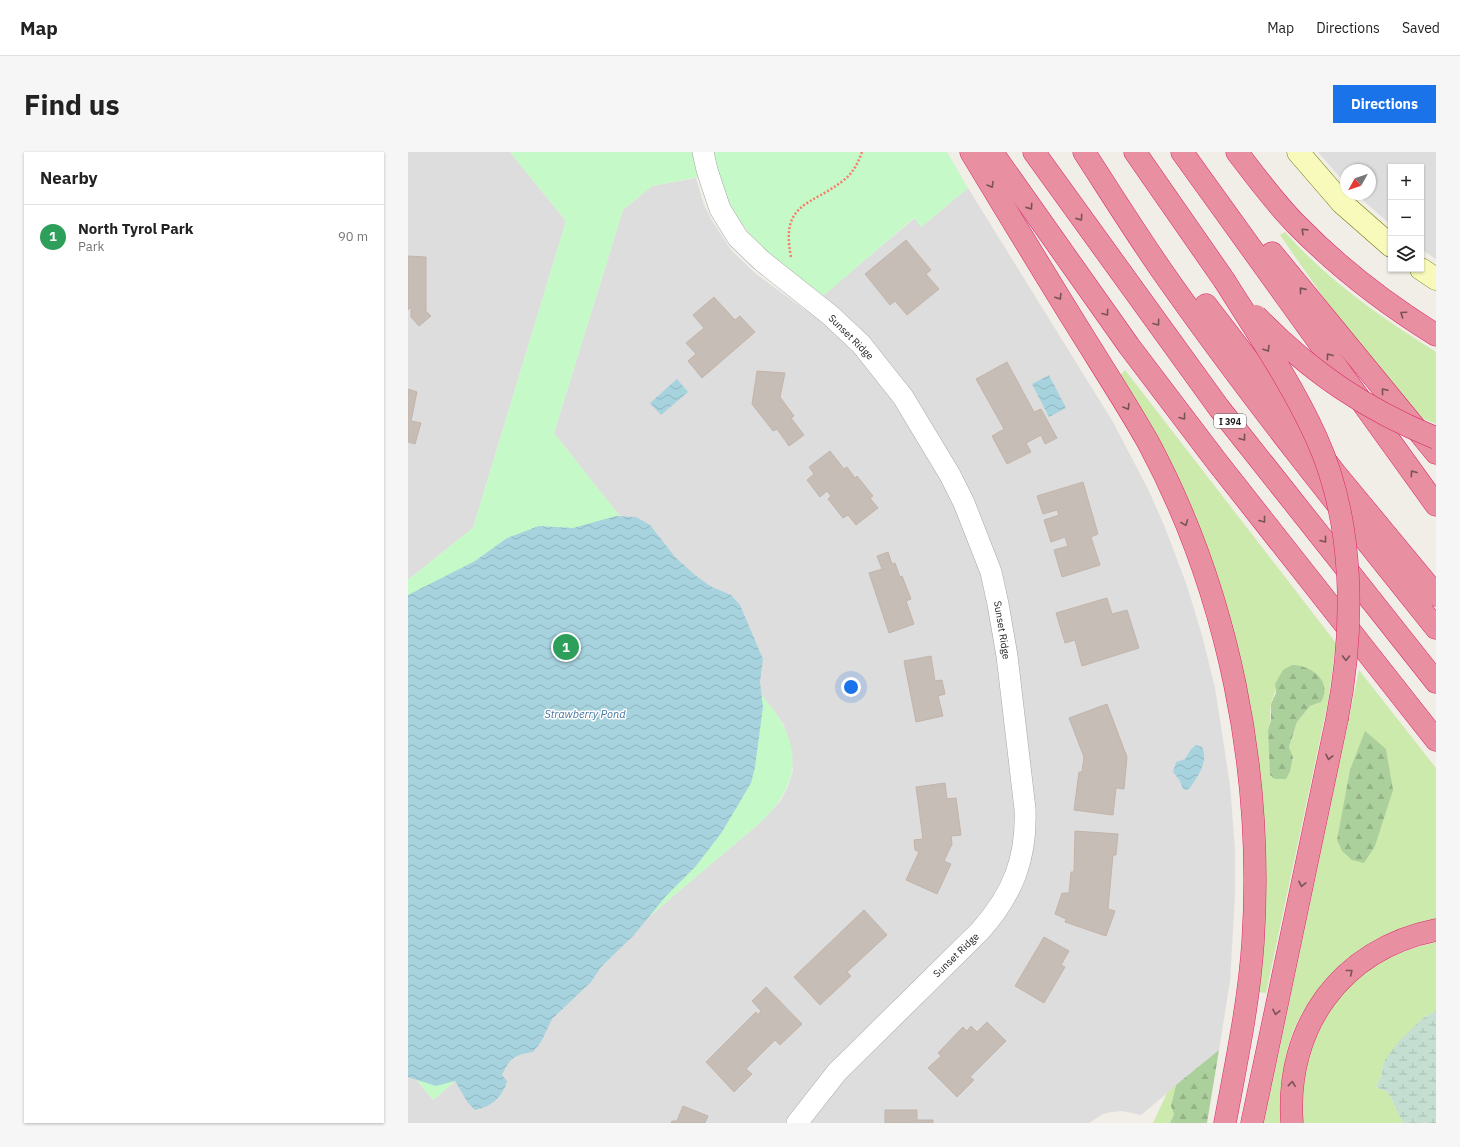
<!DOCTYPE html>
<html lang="en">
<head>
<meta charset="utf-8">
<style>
  body { margin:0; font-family:"IBM Plex Sans",sans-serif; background:#f6f6f6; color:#222 }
  .controls { position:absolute; right:12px; top:12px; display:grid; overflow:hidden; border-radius:0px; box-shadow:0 1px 3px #0004 }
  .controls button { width:36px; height:36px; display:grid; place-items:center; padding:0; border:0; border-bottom:1px solid #e0e0e0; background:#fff; color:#222; font:20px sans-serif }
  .compass { position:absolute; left:932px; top:12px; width:36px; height:36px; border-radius:50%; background:#fff; box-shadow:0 1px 3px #0004; rotate:230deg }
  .you { position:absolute; left:443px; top:535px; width:14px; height:14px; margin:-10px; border:3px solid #fff; border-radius:50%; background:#1a73e8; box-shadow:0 0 0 6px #1a73e833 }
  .badge { display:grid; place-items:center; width:26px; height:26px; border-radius:50%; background:#1a73e8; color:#fff; font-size:13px; font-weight:700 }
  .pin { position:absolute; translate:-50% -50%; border:2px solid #fff; box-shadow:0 1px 4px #0006 }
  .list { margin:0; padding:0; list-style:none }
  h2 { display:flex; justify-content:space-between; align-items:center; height:52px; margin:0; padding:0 16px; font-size:17px }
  h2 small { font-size:13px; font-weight:400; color:#767676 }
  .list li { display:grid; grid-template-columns:26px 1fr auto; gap:12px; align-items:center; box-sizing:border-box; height:64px; padding:0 16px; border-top:1px solid #e0e0e0 }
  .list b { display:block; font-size:15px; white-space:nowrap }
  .list p { margin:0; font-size:13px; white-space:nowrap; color:#767676 }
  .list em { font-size:13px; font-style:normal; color:#767676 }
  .icon { flex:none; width:22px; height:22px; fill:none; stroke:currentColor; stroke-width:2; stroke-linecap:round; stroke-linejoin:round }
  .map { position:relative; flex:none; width:1028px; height:971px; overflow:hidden; border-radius:0px }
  header { display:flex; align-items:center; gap:24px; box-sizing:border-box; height:56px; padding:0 20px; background:#fff; border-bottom:1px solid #e0e0e0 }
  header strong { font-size:19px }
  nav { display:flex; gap:22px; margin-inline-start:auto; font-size:14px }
  .intro { display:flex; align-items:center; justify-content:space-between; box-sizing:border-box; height:96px; padding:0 24px }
  h1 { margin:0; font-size:28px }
  .button { padding:10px 18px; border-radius:0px; background:#1a73e8; color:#fff; font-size:14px; font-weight:700 }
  main { display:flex; gap:24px; padding:0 24px }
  aside { flex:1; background:#fff; border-radius:0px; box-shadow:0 1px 3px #0004 }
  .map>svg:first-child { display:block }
  .residential { fill:#dedddd }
  .grass { fill:#cdeaad; fill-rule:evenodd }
  .forest { fill:url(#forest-firs) }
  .wetland { fill:url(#wetland-marsh) }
  .park { fill:#c5fac8 }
  .water { fill:url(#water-waves) }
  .building { fill:#c6bdb6; stroke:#c3b4a9 }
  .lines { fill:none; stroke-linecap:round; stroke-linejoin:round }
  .street-casing { stroke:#a7a7a7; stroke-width:22 }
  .secondary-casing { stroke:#707a05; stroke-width:23 }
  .highway-casing { stroke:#dc2769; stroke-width:23 }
  .path { stroke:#fa7a6e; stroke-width:2.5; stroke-dasharray:2 2; stroke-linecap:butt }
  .street { stroke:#fff; stroke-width:21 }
  .secondary { stroke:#f8fabc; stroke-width:22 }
  .highway { stroke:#e88fa1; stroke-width:22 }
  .highway-bridge-casing { stroke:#dc2769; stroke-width:23; stroke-linecap:butt }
  .highway-bridge { stroke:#e88fa1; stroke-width:22 }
  .oneway { stroke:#7a525a }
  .labels { text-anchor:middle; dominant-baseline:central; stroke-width:3; stroke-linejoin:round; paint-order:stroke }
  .shield { fill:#fff; stroke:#636363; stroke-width:1 }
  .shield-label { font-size:9px; font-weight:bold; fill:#202020 }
  .street-label { font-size:10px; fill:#202020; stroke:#fff }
  .water-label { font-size:11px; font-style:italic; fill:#4576a1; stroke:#fff }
</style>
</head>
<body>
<header>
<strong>Map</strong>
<nav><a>Map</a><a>Directions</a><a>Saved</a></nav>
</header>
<div class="intro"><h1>Find us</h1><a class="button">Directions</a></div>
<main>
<aside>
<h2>Nearby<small></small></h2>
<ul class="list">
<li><span class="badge" style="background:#2e9e5b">1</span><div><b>North Tyrol Park</b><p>Park</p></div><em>90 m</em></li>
</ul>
</aside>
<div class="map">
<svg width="1028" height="971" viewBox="0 0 1028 971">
  <defs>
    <pattern id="forest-firs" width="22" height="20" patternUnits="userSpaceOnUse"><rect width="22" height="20" fill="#acd09c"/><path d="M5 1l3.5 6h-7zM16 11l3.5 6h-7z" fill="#94b286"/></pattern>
    <pattern id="wetland-marsh" width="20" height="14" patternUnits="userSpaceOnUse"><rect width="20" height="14" fill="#c4dfd2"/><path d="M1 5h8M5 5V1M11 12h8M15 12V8" fill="none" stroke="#a8bfb4"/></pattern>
    <pattern id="water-waves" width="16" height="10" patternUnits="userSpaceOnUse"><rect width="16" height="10" fill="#a7d3de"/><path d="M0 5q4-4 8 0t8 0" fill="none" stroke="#8fb5be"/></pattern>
  </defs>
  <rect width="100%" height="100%" fill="#f1ede7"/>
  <g class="residential">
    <path d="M0 0H102L158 69 65 376 0 428Z"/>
    <path d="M910 0H1028V107L1013 97V15H983V73L948 42H962V18H938V32Z"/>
    <path d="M288 26 296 53 303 67 323 98 347 121 397 158 507 66 513 75 560 36 705 270 740 337 756 373 778 431 794 483 807 536 822 633 827 698V742L822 829 811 898 733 963 714 959 703 960 695 962 681 971H0V917L25 948 354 669 373 648 381 632 385 618 376 573 368 562 146 281 215 58 244 34Z"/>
  </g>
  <g class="grass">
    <path d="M877 80C920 129 974 166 1028 200V272L1008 264 985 237 918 149 872 83Z"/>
    <path d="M717 218 928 491 920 550 858 841 850 840 837 540 711 224ZM867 532 913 550 902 554 889 570 881 595 885 605 882 620 878 627 860 578C864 567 861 561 863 552 865 544 868 541 867 532Z"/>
    <path d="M951 518 1028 616V767C1004 773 976 779 958 795 948 803 940 812 931 821 923 829 913 837 905 846 876 879 872 930 873 971H856Z"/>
    <path d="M1028 790V859L1015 866 975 911 974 922 968 935 980 940 995 971H895C886 921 915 852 956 821 976 805 1003 796 1028 790Z"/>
    <path d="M768 933 763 954 766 961 762 971H745L759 941Z"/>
  </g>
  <g class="forest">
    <path d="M884 513C904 513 925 530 913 550L902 554 889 570 881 595 885 605 882 620 878 627H867L862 623 860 578 863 568V552L868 541 867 532 875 518Z"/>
    <path d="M957 579 978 597 985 638 967 694 956 711 944 708 934 699 929 688 942 618Z"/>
    <path d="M811 898 799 971H762L766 962 763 954 768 933Z"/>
  </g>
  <path class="wetland" d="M1028 859V971H995L980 940 968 935 974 922 975 911 990 890 1015 866Z"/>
  <path class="park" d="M102 0H539L560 36 513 75 506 66 415 144C386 121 353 99 332 69 322 55 316 38 311 21L244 34 215 58 146 281 368 561C395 603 388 635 354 669L25 948 0 917V428L65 376 158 69Z"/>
  <g class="water">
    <path d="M641 223 658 256 641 265 624 232Z"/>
    <path d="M269 227 280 240 253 263 242 251Z"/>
    <path d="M208 364 228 365 242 373 267 405 287 423 302 434 323 443 332 453 355 507 352 530 355 555 347 615 343 631 314 680 288 714 258 744 226 783 193 815 183 830 144 867 133 890 125 900C107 903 102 905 94 923L99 929C95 945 83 955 67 958L60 951 47 929 28 934 0 925V443L67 409 99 386 131 374 165 376Z"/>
    <path d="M788 593 794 595C801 609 790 624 782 636L778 638 775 637 772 629 765 620 768 610 777 607 783 597Z"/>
  </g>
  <g class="building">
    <path d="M498 88 523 118 518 122 531 137 499 163 487 149 482 153 457 122Z"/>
    <path d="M0 104 18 105V159L23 164 11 174 3 165V155L0 158Z"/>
    <path d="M306 145 327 168 332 164 347 180 294 226 280 209 288 202 278 191 296 176 285 163Z"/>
    <path d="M599 210 626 260 633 257 649 286 637 292 633 283 618 291 623 300 599 312 584 284 596 277 568 227Z"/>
    <path d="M349 219 377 221 372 245 386 264 383 266 396 283 381 294 369 277 365 279 344 252Z"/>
    <path d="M0 237 9 240 3 269 13 271 7 292 0 290Z"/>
    <path d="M422 299 436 317 439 315 447 326 449 324 465 344 462 346 470 356 448 373 440 363 435 366 420 347 423 344 419 339 412 345 399 328 406 322 401 315Z"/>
    <path d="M675 330 690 382 683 385 692 413 654 425 646 398 660 394 657 385 643 390 636 368 651 363 649 358 635 362 629 344Z"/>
    <path d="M480 400 484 412 487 411 492 425 494 424 503 447 498 449 506 472 481 481 461 421 474 417 469 404Z"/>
    <path d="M699 446 704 462 719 458 731 496 674 514 667 488 657 491 648 461Z"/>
    <path d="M523 504 527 529 534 528 537 542 530 544 535 564 508 570 496 509Z"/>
    <path d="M699 552 719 605 716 637 708 636 705 663 666 658 671 620H674L676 605 661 566Z"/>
    <path d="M537 631 539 647 548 646 553 683 543 684 544 692 536 709 543 712 529 742 498 728 511 700 507 698 506 688 515 687 508 635Z"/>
    <path d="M667 679 710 682 708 703H705L700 757 707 759 698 784 657 770 658 767 647 762 654 741H661L663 720H666Z"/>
    <path d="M456 758 479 783 439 820 443 824 412 853 386 825Z"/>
    <path d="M636 785 661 799 653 813 657 815 636 851 607 834Z"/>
    <path d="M358 835 394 872 372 893 367 888 338 917 344 922 326 940 298 910 348 860 350 863 353 859 344 849Z"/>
    <path d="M579 870 598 889 562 925 566 928 549 945 520 916 533 904 530 901 555 875 559 879 563 874 569 880Z"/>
    <path d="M275 954 300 964 297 971H263L264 969H269Z"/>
    <path d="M477 958H509V968H525V971H477Z"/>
  </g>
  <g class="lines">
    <g class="street-casing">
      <path id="street" d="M295 0 299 18 312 57 330 86 354 109 422 163 453 192 495 245 542 323 556 351 583 420 590 452 599 504 617 657C619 706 605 742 572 779L429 920 389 971"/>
    </g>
    <g class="secondary-casing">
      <g id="secondary">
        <path d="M890 0 934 51 983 94"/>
        <path d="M1013 117 1028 127"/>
      </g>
    </g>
    <g class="highway-casing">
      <g id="highway">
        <path d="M563 0C598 58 633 116 669 174 693 213 718 251 740 290 821 441 856 620 845 790 841 851 828 911 817 971"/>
        <path d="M584 0 721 194 809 310 1028 588"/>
        <path d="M626 0 811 256 1028 530"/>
        <path d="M676 0C702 40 727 80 754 119 840 242 934 359 1028 476"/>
        <path d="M727 0 816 128"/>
        <path d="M774 0 1028 353"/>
        <path d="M829 0C848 25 867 51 889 73 931 116 978 152 1028 183"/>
        <path d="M864 101 1028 301"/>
        <path d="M798 153 927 321 1028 443"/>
        <path d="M844 971 929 567"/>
        <path d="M884 971C877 875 933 797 1028 778"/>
      </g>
    </g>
    <path class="path" d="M383 105C372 50 403 54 436 28 445 21 450 11 454 0"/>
    <use href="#street" class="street"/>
    <use href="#secondary" class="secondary"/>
    <use href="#highway" class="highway"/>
    <g class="highway-bridge-casing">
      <g id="highway-bridge">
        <path d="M816 128C848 179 883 230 908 285 947 370 947 476 929 567"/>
        <path d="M848 164C901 219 958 258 1028 286"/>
      </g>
    </g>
    <use href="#highway-bridge" class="highway-bridge"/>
  </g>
  <defs><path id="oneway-chevron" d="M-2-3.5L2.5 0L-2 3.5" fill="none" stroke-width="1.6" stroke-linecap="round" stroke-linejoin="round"/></defs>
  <g class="oneway">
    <use href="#oneway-chevron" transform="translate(583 33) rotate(59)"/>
    <use href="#oneway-chevron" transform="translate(622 55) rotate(55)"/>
    <use href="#oneway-chevron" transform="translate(672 66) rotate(55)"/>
    <use href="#oneway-chevron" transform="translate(896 79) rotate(-136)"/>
    <use href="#oneway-chevron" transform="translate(894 138) rotate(-129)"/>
    <use href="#oneway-chevron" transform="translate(651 145) rotate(58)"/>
    <use href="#oneway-chevron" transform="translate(698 161) rotate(54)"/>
    <use href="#oneway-chevron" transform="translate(995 162) rotate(-145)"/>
    <use href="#oneway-chevron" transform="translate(749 171) rotate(54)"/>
    <use href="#oneway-chevron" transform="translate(859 197) rotate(58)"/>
    <use href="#oneway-chevron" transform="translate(921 204) rotate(-126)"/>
    <use href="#oneway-chevron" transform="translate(976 239) rotate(-130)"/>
    <use href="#oneway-chevron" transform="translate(719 255) rotate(59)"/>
    <use href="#oneway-chevron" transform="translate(775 265) rotate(53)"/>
    <use href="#oneway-chevron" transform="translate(835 286) rotate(52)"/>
    <use href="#oneway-chevron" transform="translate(1005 321) rotate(-126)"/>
    <use href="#oneway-chevron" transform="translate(855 368) rotate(52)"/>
    <use href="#oneway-chevron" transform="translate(777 371) rotate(68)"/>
    <use href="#oneway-chevron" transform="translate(916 388) rotate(52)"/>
    <use href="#oneway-chevron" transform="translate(938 506) rotate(91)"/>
    <use href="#oneway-chevron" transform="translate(921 605) rotate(102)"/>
    <use href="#oneway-chevron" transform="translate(894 732) rotate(102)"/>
    <use href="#oneway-chevron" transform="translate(942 820) rotate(-39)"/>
    <use href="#oneway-chevron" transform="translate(868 860) rotate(102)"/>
    <use href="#oneway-chevron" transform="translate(884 932) rotate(-84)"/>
  </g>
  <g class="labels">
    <rect class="shield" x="806" y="262" width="32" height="14" rx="3"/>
    <g class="shield-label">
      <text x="822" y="269">I 394</text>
    </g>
    <g class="street-label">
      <text transform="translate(443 185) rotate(45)">Sunset Ridge</text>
      <text transform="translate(594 478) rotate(81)">Sunset Ridge</text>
      <text transform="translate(548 803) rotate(-44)">Sunset Ridge</text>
    </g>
    <g class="water-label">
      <text x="177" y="562">Strawberry Pond</text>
    </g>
  </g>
</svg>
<div class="controls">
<button>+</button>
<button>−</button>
<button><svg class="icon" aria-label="layers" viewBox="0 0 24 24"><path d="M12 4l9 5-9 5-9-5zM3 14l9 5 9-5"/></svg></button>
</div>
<svg class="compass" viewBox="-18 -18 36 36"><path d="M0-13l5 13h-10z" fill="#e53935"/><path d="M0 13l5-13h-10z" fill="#767676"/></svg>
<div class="you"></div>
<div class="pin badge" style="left:158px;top:495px;background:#2e9e5b">1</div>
</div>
</main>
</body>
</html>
